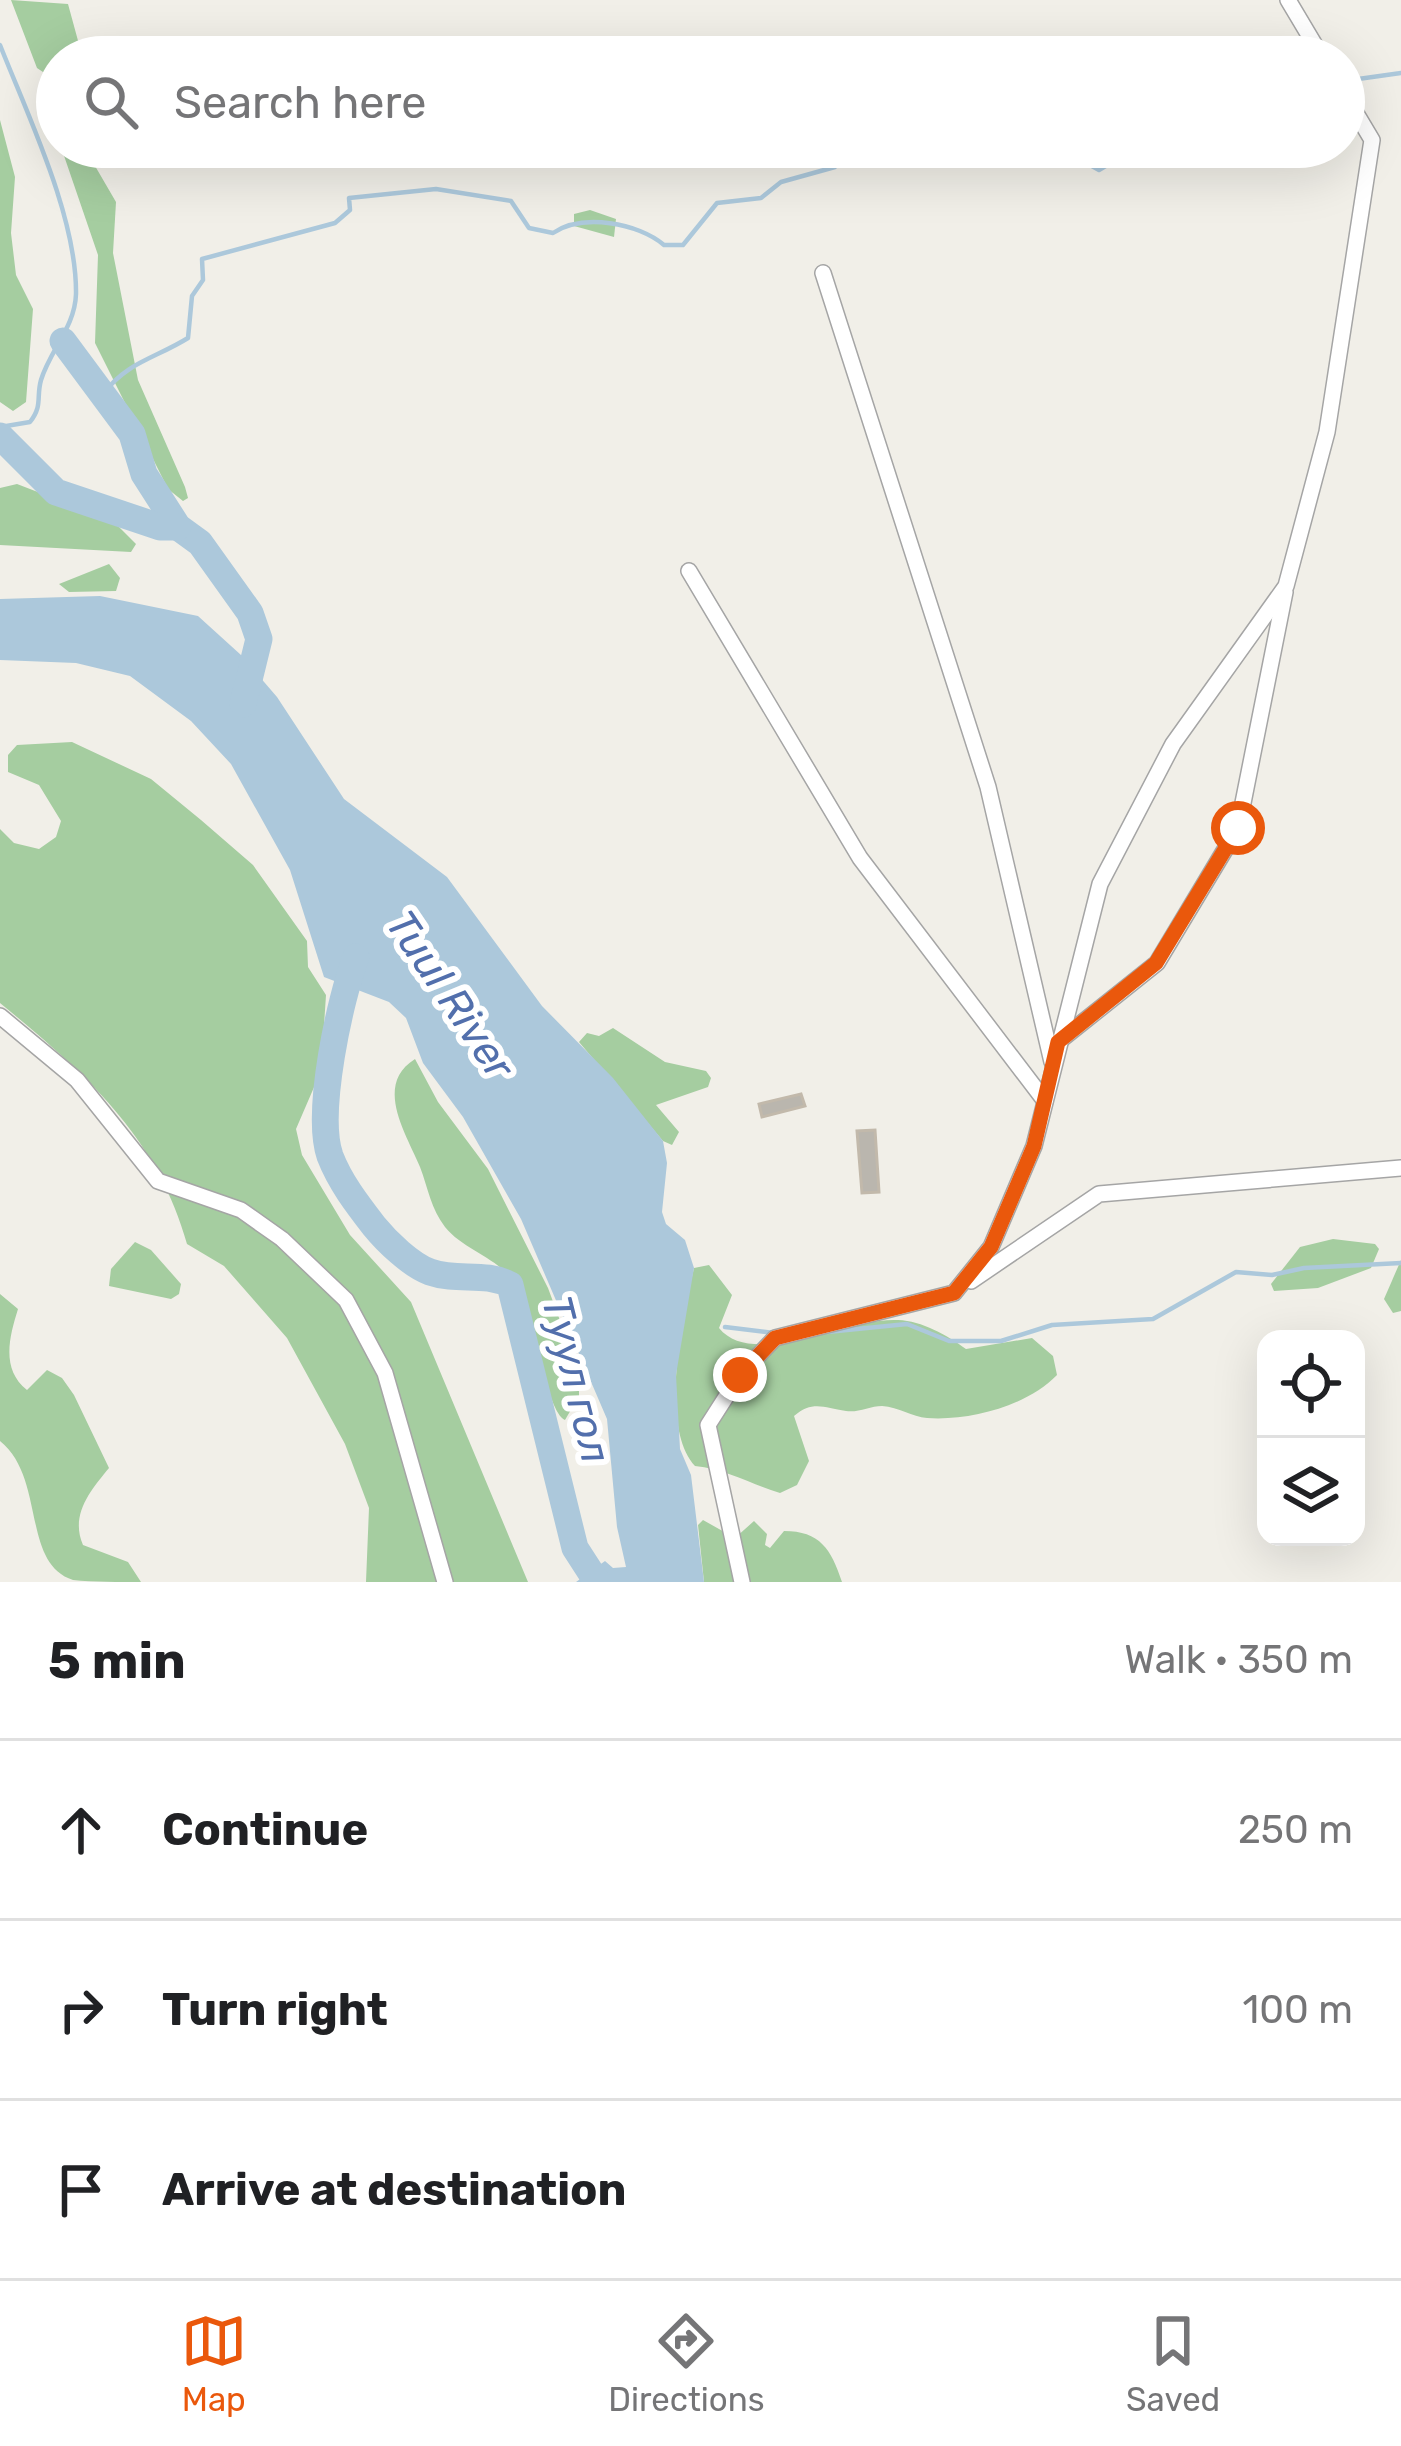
<!DOCTYPE html>
<html lang="en">
<head>
<meta charset="utf-8">
<style>
  body { margin:0; font-family:Rubik,sans-serif; background:#f6f6f6; color:#202124 }
  .controls { position:absolute; right:36px; bottom:36px; display:grid; overflow:hidden; border-radius:24px; box-shadow:0 12px 48px #0002 }
  .controls button { width:108px; height:108px; display:grid; place-items:center; padding:0; border:0; border-bottom:3px solid #e0e0e0; background:#fff; color:#202124; font:60px sans-serif }
  .stop { position:absolute; width:36px; height:36px; margin:-27px; border:9px solid #ea580c; border-radius:50%; background:#fff }
  .stop.end { background:#ea580c; border-color:#fff; box-shadow:0 3px 12px #0008 }
  .list { margin:0; padding:0; list-style:none }
  h2 { display:flex; justify-content:space-between; align-items:center; height:156px; margin:0; padding:0 48px; font-size:51px }
  h2 small { font-size:39px; font-weight:400; color:#757577 }
  .list li { display:grid; grid-template-columns:78px 1fr auto; gap:36px; align-items:center; box-sizing:border-box; height:180px; padding:0 48px; border-top:3px solid #e0e0e0 }
  .list b { display:block; font-size:45px; white-space:nowrap }
  .list em { font-size:39px; font-style:normal; color:#757577 }
  .icon { flex:none; width:66px; height:66px; fill:none; stroke:currentColor; stroke-width:2; stroke-linecap:round; stroke-linejoin:round }
  .map { position:relative; flex:none; width:1401px; height:1582px; overflow:hidden }
  .search { position:absolute; background:#fff; box-shadow:0 12px 48px #0002; left:36px; right:36px; top:36px; height:132px; display:flex; align-items:center; gap:30px; box-sizing:border-box; padding:0 42px; border-radius:66px; color:#757577; font-size:45px }
  .sheet { height:696px; background:#fff }
  nav { display:flex; justify-content:space-around; align-items:center; box-sizing:border-box; height:168px; border-top:3px solid #e0e0e0; background:#fff; font-size:33px; color:#757577 }
  nav a { display:grid; justify-items:center; gap:6px }
  nav .on { color:#ea580c }
  .map>svg:first-child { display:block }
  .forest { fill:#a5cda0 }
  .water { fill:#acc8db }
  .lines { fill:none; stroke-linecap:round; stroke-linejoin:round }
  .stream { stroke:#acc8db; stroke-width:4.5 }
  .river { stroke:#acc8db; stroke-width:27 }
  .building { fill:#bab6ae; stroke:#c2b9ab; stroke-width:3 }
  .minor-casing { stroke:#a5a5a5; stroke-width:18 }
  .minor { stroke:#fff; stroke-width:15 }
  .route { stroke:#ea580c; stroke-width:15 }
  .labels { text-anchor:middle; dominant-baseline:central; stroke-width:12; stroke-linejoin:round; paint-order:stroke }
  .water-label { font-size:42px; font-style:italic; fill:#526fac; stroke:#fff }
</style>
</head>
<body>
<div class="map">
<svg width="1401" height="1582" viewBox="0 0 1401 1582">
  <rect width="100%" height="100%" fill="#f1efe8"/>
  <g class="forest">
    <path d="M11 0 68 4 80 48 72 57H57V71L46 74 37 68Z"/>
    <path d="M0 120 15 177 11 233 16 275 33 309 26 402 13 411 0 402Z"/>
    <path d="M61 147H84L116 202 113 253 138 380 185 487 188 498 183 501 168 489 95 343 98 255Z"/>
    <path d="M590 210 616 219 614 237 574 226V214Z"/>
    <path d="M17 484 113 521 136 544 131 552 0 545V488Z"/>
    <path d="M109 564 120 578 116 591 69 592 59 584Z"/>
    <path d="M72 742 151 779 201 820 253 865 307 941 308 967 326 995 321 1071 296 1129 302 1155 350 1235 411 1302 528 1582H366L369 1508 345 1444 287 1338 224 1266 187 1244C157 1136 84 1072 0 1003V829L14 843 39 849 56 837 61 821 39 785 8 772V755L17 745Z"/>
    <path d="M613 1028 665 1062 706 1071 711 1078 708 1087 656 1105 679 1132 672 1145 663 1141 579 1042 587 1033 599 1036Z"/>
    <path d="M415 1059 438 1102 488 1169 548 1288 579 1372V1396L565 1420C547 1412 533 1320 521 1293 506 1259 466 1253 445 1227 431 1209 428 1188 420 1167 407 1135 373 1085 415 1059Z"/>
    <path d="M1333 1239 1375 1244 1379 1249 1371 1268 1318 1288 1274 1291 1271 1284 1300 1247Z"/>
    <path d="M135 1242 151 1250 181 1284 179 1294 171 1299 109 1286 111 1269Z"/>
    <path d="M1401 1260V1311L1393 1313 1384 1299Z"/>
    <path d="M709 1265 732 1295 719 1328C753 1370 847 1317 898 1320 922 1321 947 1335 966 1349L1032 1338 1053 1356 1057 1375C1027 1406 970 1421 927 1418 912 1417 899 1407 882 1406 870 1406 858 1413 846 1411 824 1408 813 1400 794 1416L809 1461 797 1485 780 1493C750 1484 726 1469 695 1466 659 1426 682 1318 694 1268Z"/>
    <path d="M0 1294 18 1309C9 1338 1 1369 27 1390L47 1370 62 1378 74 1395 109 1468C90 1491 70 1515 83 1545L128 1562 141 1582C120 1582 93 1582 73 1580 21 1563 46 1478 0 1441Z"/>
    <path d="M703 1520 735 1538 754 1521 767 1534 765 1545 770 1548 784 1531C820 1531 831 1549 842 1582H704L698 1525Z"/>
  </g>
  <path class="water" d="M100 596 198 616 241 655 277 697 344 799 447 877 542 1006 613 1078 663 1141 667 1163 662 1212 666 1224 685 1240 694 1268 676 1375 680 1449 691 1475 704 1582H576L605 1561 613 1568 626 1567 617 1527 607 1419 521 1219 463 1117 423 1063 406 1018 389 1002 324 977 290 870 231 764 191 721 130 676 76 663 0 660V599Z"/>
  <g class="lines">
    <g class="stream">
      <path d="M0 45C28 116 77 217 76 294 75 327 50 350 41 380 36 398 43 405 30 422L0 427"/>
      <path d="M1344 81 1401 73"/>
      <path d="M1014 147 1018 158 1030 162 1043 148 1067 152 1099 170 1137 147"/>
      <path d="M104 393C127 362 156 358 188 338L192 296 203 280 202 259 335 223 350 210 349 198 436 189 511 201 529 228 553 233C583 213 638 223 664 245H683L717 203 761 198 781 182 835 167 840 147"/>
      <path d="M725 1327 774 1333"/>
      <path d="M827 1332 907 1324 949 1341H1001L1052 1325 1153 1319 1236 1272 1272 1275 1304 1268 1401 1263"/>
    </g>
    <g class="river">
      <path d="M63 341 132 434 144 474 178 527 200 543 250 613 259 639 243 704"/>
      <path d="M0 436 56 492 160 527H178"/>
      <path d="M356 957C340 999 315 1113 330 1156 340 1182 357 1204 374 1226 387 1242 411 1265 430 1272 459 1282 484 1271 510 1285L575 1548 597 1582"/>
    </g>
  </g>
  <g class="building">
    <path d="M801 1094 805 1106 762 1117 759 1104Z"/>
    <path d="M875 1130 879 1192 862 1193 857 1131Z"/>
  </g>
  <g class="lines">
    <g class="minor-casing">
      <g id="minor">
        <path d="M1288 0 1322 57"/>
        <path d="M823 273 988 787 1052 1062"/>
        <path d="M689 571 860 858 1045 1101"/>
        <path d="M0 1016 77 1080 158 1181 241 1210 282 1239 346 1300 385 1373 445 1582"/>
        <path d="M1058 1042 1157 963 1238 828 1285 592"/>
        <path d="M971 1281 1099 1194 1401 1168"/>
        <path d="M742 1582 708 1425 740 1375 775 1338 954 1293 991 1247 1034 1146 1100 884 1173 744 1286 586 1327 432 1372 140 1344 93"/>
      </g>
    </g>
    <use href="#minor" class="minor"/>
  </g>
  <g class="lines">
    <path class="route" d="M740 1375 775 1338 954 1293 991 1247 1034 1146 1058 1042 1156 963 1238 828"/>
  </g>
  <g class="labels">
    <g class="water-label">
      <text transform="translate(450 995) rotate(56)">Tuul River</text>
      <text transform="translate(576 1379) rotate(76)">Туул гол</text>
    </g>
  </g>
</svg>
<div class="controls">
<button><svg class="icon" aria-label="locate" viewBox="0 0 24 24"><circle cx="12" cy="12" r="6"/><path d="M12 2v4M12 18v4M2 12h4M18 12h4"/></svg></button>
<button><svg class="icon" aria-label="layers" viewBox="0 0 24 24"><path d="M12 4l9 5-9 5-9-5zM3 14l9 5 9-5"/></svg></button>
</div>
<div class="stop" style="left:1238px;top:828px"></div>
<div class="stop end" style="left:740px;top:1375px"></div>
<div class="search"><svg class="icon" aria-label="search" viewBox="0 0 24 24"><circle cx="10" cy="10" r="6"/><path d="M15 15l6 6"/></svg>Search here</div>
</div>
<section class="sheet">
<h2>5 min<small>Walk · 350 m</small></h2>
<ul class="list">
<li><svg class="icon" aria-label="ahead" viewBox="0 0 24 24"><path d="M12 20V5M6 11l6-6 6 6"/></svg><div><b>Continue</b></div><em>250 m</em></li>
<li><svg class="icon" aria-label="right" viewBox="0 0 24 24"><path d="M7 20v-9h11M14 6l5 5-5 5"/></svg><div><b>Turn right</b></div><em>100 m</em></li>
<li><svg class="icon" aria-label="arrive" viewBox="0 0 24 24"><path d="M6 21V4h12l-3 4 3 4H6"/></svg><div><b>Arrive at destination</b></div></li>
</ul>
</section>
<nav>
<a class="on"><svg class="icon" aria-label="map" viewBox="0 0 24 24"><path d="M3 6l6-2 6 2 6-2v14l-6 2-6-2-6 2zM9 4v14M15 6v14"/></svg>Map</a>
<a><svg class="icon" aria-label="directions" viewBox="0 0 24 24"><path d="M12 3l9 9-9 9-9-9zM9 14v-3h6M13 9l2 2-2 2"/></svg>Directions</a>
<a><svg class="icon" aria-label="saved" viewBox="0 0 24 24"><path d="M7 4h10v16l-5-4-5 4z"/></svg>Saved</a>
</nav>
</body>
</html>
